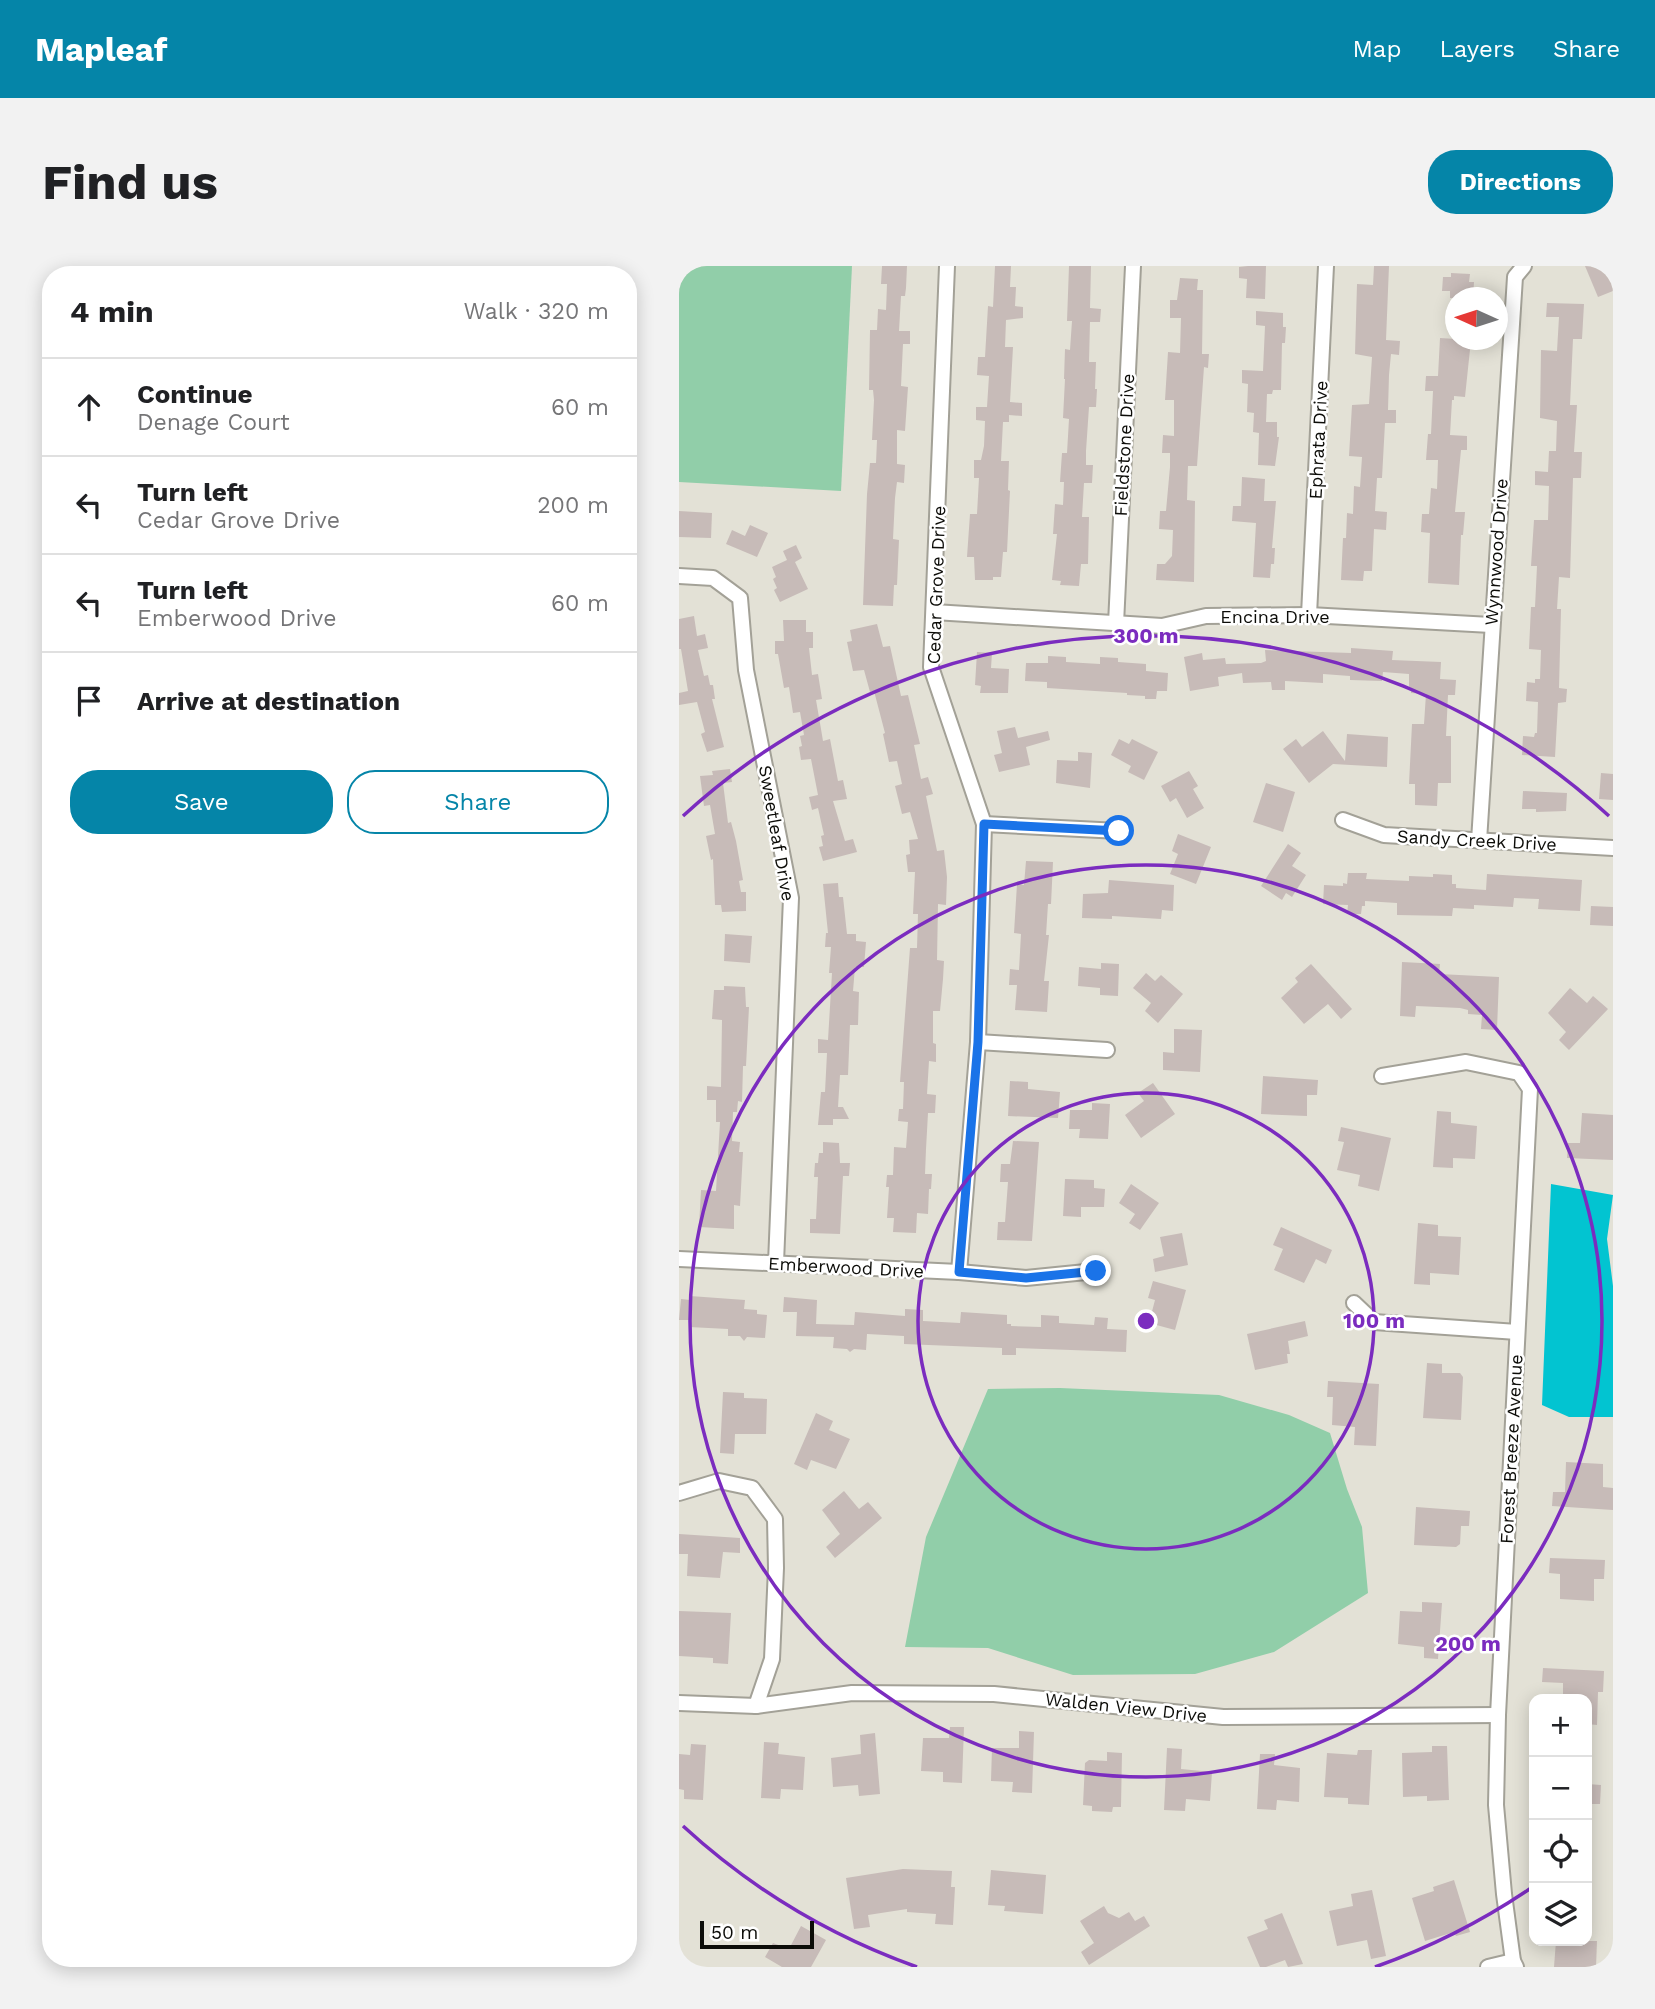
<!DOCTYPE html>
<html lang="en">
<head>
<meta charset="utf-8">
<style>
  body { margin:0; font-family:"Work Sans",sans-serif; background:#f2f2f2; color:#202124 }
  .controls { position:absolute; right:21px; bottom:21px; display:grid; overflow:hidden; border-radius:14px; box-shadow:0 4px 18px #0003 }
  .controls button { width:63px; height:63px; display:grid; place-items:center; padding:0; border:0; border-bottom:2px solid #e0e0e0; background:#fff; color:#202124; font:35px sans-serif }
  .compass { position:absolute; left:766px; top:21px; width:63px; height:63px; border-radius:50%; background:#fff; box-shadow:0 4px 18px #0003; rotate:273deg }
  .scale { position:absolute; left:21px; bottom:18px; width:114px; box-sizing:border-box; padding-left:7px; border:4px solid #0c0c08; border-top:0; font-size:19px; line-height:24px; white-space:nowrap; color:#0c0c08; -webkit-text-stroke:5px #fff; paint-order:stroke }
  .stop { position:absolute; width:21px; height:21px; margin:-16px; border:5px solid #1a73e8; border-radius:50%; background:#fff }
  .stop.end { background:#1a73e8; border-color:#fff; box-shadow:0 2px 7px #0008 }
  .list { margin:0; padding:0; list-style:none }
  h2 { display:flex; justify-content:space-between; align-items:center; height:91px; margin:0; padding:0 28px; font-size:30px }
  h2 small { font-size:23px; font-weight:400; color:#757577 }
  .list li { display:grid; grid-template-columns:46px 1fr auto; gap:21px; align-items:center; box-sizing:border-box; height:98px; padding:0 28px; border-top:2px solid #e0e0e0 }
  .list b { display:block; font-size:26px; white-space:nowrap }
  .list p { margin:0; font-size:23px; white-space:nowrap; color:#757577 }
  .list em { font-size:23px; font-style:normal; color:#757577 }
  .actions { display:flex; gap:14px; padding:21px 28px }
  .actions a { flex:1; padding:16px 0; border:2px solid #0585a8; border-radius:28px; text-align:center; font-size:24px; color:#0585a8 }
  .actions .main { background:#0585a8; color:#fff }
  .icon { flex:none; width:38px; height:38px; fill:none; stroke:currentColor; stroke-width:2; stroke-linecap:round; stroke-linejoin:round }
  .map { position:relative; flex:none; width:934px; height:1701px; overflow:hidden; border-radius:28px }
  header { display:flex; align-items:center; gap:42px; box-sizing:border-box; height:98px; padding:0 35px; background:#0585a8; color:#fff }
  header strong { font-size:33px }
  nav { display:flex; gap:38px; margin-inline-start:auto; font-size:24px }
  .intro { display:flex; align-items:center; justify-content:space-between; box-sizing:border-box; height:168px; padding:0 42px }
  h1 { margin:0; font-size:49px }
  .button { padding:18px 32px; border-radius:28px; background:#0585a8; color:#fff; font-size:24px; font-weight:700 }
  main { display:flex; gap:42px; padding:0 42px }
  aside { flex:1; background:#fff; border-radius:28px; box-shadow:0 4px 18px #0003 }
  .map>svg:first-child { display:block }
  .green { fill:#91cea9 }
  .water { fill:#02c4d1 }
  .building { fill:#c7bbb8 }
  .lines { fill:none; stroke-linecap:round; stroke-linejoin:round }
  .minor-casing { stroke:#a3a197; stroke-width:18 }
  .minor { stroke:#fff; stroke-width:14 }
  .route { stroke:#1a73e8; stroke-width:9 }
  .ring { fill:none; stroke:#7b2cbf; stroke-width:3.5 }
  .labels { text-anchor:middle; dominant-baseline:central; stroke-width:5; stroke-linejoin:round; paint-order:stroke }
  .street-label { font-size:18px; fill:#0c0c08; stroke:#fff }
  .centre { fill:#7b2cbf; stroke:#fff; stroke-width:3.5 }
  .ring-label { font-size:21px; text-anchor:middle; font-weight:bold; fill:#7b2cbf; stroke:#fff; stroke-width:5; stroke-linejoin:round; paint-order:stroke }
</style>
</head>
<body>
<header>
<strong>Mapleaf</strong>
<nav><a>Map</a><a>Layers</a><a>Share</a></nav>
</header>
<div class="intro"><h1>Find us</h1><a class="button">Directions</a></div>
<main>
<aside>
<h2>4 min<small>Walk · 320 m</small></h2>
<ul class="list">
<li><svg class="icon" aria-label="ahead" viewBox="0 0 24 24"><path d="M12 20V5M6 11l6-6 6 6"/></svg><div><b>Continue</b><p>Denage Court</p></div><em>60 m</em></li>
<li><svg class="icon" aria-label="left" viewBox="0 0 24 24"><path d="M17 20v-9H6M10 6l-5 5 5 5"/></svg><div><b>Turn left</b><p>Cedar Grove Drive</p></div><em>200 m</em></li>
<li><svg class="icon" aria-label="left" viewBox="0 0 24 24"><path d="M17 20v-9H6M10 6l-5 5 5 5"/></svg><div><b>Turn left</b><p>Emberwood Drive</p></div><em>60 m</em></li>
<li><svg class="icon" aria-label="arrive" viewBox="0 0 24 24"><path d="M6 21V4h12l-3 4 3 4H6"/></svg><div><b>Arrive at destination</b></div></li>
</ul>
<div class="actions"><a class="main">Save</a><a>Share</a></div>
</aside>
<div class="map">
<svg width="934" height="1701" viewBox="0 0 934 1701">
  <rect width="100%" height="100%" fill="#e3e1d6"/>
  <g class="green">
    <path d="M0 0H173L162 225 0 216Z"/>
    <path d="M381 1122 540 1129 610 1149 651 1167 668 1223 683 1261 689 1327 595 1386 516 1408 394 1409 309 1382 226 1381 247 1271 309 1123Z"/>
  </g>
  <path class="water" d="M872 918 934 929 928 973 934 1020V1151H890L863 1139Z"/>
  <g class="building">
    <path d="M203 0H228L227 22 226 30H222L220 65H231V78H224L222 120 229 121 226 165 218 164V198L226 199 225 217 218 216 216 232 214 273 220 274 218 319H215L214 340 184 339 188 228 191 197H197L198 174H193L195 134 194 124H190L191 64H198L199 43 207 44 208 18H202Z"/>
    <path d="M316 0H332L331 21H337L336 40 344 41V52L327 54 326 81H334L331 136 343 137V150L330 149V156H324L322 195H330L329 224 331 225 328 286H324L322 311H314V314H296L295 291H288L291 248H298L300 212H295V194H302L305 180 306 155 297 154V141H308L310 110 298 109 299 91H306L309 40 314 41Z"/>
    <path d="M390 0H412L411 42 422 43 421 56H411L410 96H417L416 123H418L417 141H410L407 185V199H414L413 217H405L403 251H410L409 298H402L400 320 381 319 382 315 373 314 378 268H374L376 238 384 239 385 216H381L383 187H388L390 153 384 152 386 113H385L386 83 391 84 393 55H388Z"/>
    <path d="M569 0H587L586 33 567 32 568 13 560 12V1Z"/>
    <path d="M695 0H710L707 74 721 75 720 89 712 88 710 109 709 144H717V157H706L703 212H698L696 245 708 246 707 264 695 263 693 305H685L684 315 662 314 664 272H667L668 247 674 248 675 220 681 221 683 191 670 190 673 139 690 138 693 91 676 88 678 18 694 19Z"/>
    <path d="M906 0H934V25L919 31Z"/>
    <path d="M772 7 791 8 790 16H795L794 32H771V25H763L764 11H772Z"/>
    <path d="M501 12 519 13 518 24H524L523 88H530L529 102 525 101 518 200H509L508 234 516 235 515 316 477 314 478 298H486L493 290 494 264 480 263 481 245H487L491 201V187H483L484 169 495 170V134H486L489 86 501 87 502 52H491V34H498Z"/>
    <path d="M868 37 905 38 903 73H894L891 139H898L895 186H903L902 212H894L891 312 880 311 878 343H882L880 422 888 423 887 436 879 437 876 491 843 489 844 470 855 471 856 467H858L859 436 847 435 848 416 856 417V413H861L862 384 850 383 852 341H856L858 300H852L855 254H869L870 220 856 219V205L869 206 870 185H877L878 155 861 152 862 84 878 85 880 51H867Z"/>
    <path d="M577 45 604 47V61H607L606 77H603L602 124H594L593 128H588L587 156H598V171H600L596 200 579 199 580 167 574 166 575 147 568 146 569 118 563 117V104L584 105 586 60 577 59Z"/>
    <path d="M761 72 792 74 786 131 775 130V134H773L771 169 788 170V184H782L776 246H786L784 269H782L780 319 749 317 751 267 742 266 743 248H750L752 222 758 223 759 194H747L749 168H752L754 125H746L747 110H759Z"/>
    <path d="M563 211 586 213 585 235H597L593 282H596L595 298H592L591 312 574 311 577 257 553 255 554 240H562Z"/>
    <path d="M0 245 33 247 32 272 0 271Z"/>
    <path d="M71 259 89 267 78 291 47 278 53 264 66 270Z"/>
    <path d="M117 279 123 292 116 296 129 323 101 336 95 324 98 322 94 313 97 311 93 301 108 294 104 285Z"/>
    <path d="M15 350 18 370 26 368 29 382 19 384 25 410 29 409 31 419H34L36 433H33L45 481 28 486 22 468 26 466 18 436 0 439V427L9 425 2 383H0V353Z"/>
    <path d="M104 354H127V366H134V382H130L133 409 139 408 143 433 137 434 142 463 144 475 151 473 159 515 164 514 168 533 154 535 166 575 174 573 178 586 144 595 140 581 144 580 142 570 145 569 139 542 133 544 130 531 139 529 132 493 122 494 120 481 123 480 121 470 125 469 121 446 114 447 110 421 105 422 99 388H96V375H105Z"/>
    <path d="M198 358 204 381 211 380 222 430 229 429 241 478 235 479 242 513 249 511 254 528 247 530 258 585 265 584 268 611 267 639 259 638 258 694 265 695 264 713 261 745H254V777L257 778V796L250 795 248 828 257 829 256 847H249L247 883 246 908H253L252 923H250L249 948 238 947 237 967 214 966 215 952H208L210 921H207L208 909H214L215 881 227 882 229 856 219 855 220 843H224L225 816H221L231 682H238L239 648H234L236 606H229L227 589 231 588 230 574 239 573 231 546 223 548 216 520 223 518 218 495 210 496 204 468 206 467 195 425 191 426 185 404 174 405 168 376 173 375 171 364Z"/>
    <path d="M672 382 714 385 713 394 762 396 761 413 777 414 776 429H769L767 470H772V517H759L758 540 736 539V518H730L733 458H745L747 428 732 427V424H730V408L704 406 703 415 671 414V410L644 408V417L606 415V424H593L592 416 564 417 563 407 539 411 540 420 511 425 505 391 523 387 524 394 546 392 547 398 582 397 587 395 586 384 672 387Z"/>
    <path d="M298 386 313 387 312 402 330 403 329 427H301L302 420 296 419Z"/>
    <path d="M369 390 387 391V396L421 398V391L439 392V396L467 398V405L489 407 488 425H478L477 433H466V430L448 429V427L368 422V416L346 415 347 397H369Z"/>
    <path d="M336 461 339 472 369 465 371 474 347 481 351 499 320 506 315 489 323 487 318 465Z"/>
    <path d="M644 465 666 495 668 468 709 471 708 501 654 498 630 517 604 483 617 473 623 481Z"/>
    <path d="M440 473 450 478 453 473 479 486 465 514 449 506 452 500 432 489Z"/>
    <path d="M399 486 413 487 411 522 377 517 378 494 399 495Z"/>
    <path d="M51 503 53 516 44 517 49 557 52 556 57 575 64 614 60 615 62 626H67V645L43 646 42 639H36L34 593 32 594 27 570 36 568 31 539 25 540 21 510 34 509 33 505Z"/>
    <path d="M510 505 519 520 514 523 525 542 508 552 497 532 491 536 482 520Z"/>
    <path d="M922 507 934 508V534L920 533Z"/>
    <path d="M587 517 616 526 604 566 574 556Z"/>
    <path d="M844 525 888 527 887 545 857 546V543H843Z"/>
    <path d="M499 568 532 581 517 618 491 608 499 588 493 585Z"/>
    <path d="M609 578 622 587 613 600 627 609 613 631 607 627 603 634 582 620Z"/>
    <path d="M347 595 374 596 372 638H369L367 669H370L365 715H370L368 746 336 744 338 719H330L331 703 340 704 342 668 335 667 338 618 345 619Z"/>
    <path d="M669 607H688L687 613 730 615V610L754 611V608L773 609V618H777V622L807 624 808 608 903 614 901 645 859 643 860 633 835 632 834 641 795 639V643L774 642 773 650 718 649V637L686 635V640H683L682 648H668L669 639 644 638 645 619 664 620V617L668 618Z"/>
    <path d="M430 614 495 619 494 645 483 644 482 653 433 650V653L403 652 404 628 429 627Z"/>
    <path d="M159 617 160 631H164L168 668H177V675L187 676 185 701H176L174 725 180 726 179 759H171L169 809H161L159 841H164L170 853H154V859H139L142 826H146L148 787H139V773L149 774 153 707H150L152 681H146L147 667H149L144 618Z"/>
    <path d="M912 640 934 641V660L911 659Z"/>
    <path d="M46 668 73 670 71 697 45 695Z"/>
    <path d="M723 696 761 698 760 708 820 711 818 764 802 763 803 749 789 748V744L781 742 737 740 736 751 721 750Z"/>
    <path d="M422 697 440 698 439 730 421 729V722L399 720 400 701 422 703Z"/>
    <path d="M632 698 673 743 662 753 649 738 625 758 602 732 619 716 616 712Z"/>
    <path d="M467 707 476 715 482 709 504 728 479 757 466 745 472 737 454 722Z"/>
    <path d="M45 720 66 721 67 741H70L67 800H64L63 836 59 835 58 846H54L53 875 61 876 60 886H64L61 940 55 939V963L20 961 22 924 37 925 41 856H37V834H28V820L42 821 43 754 33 753 35 724H45Z"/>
    <path d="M891 722 908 737 914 730 929 743 890 784 880 774 887 766 869 747Z"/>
    <path d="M495 763 523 764 521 806 484 804V786L495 787Z"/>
    <path d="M584 810 639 814 638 829H628V850L582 848Z"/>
    <path d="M331 815 349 816V823L381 826 379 852 329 850Z"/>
    <path d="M474 817 496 848 462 872 446 849 465 835 459 827Z"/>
    <path d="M413 837 431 838 429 873 400 872 401 863H390L391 844H413Z"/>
    <path d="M758 845 772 846V857L798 860 796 893 774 892V902L754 901Z"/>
    <path d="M903 847 934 849V894L888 892 889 877H901Z"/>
    <path d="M662 861 712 872 700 925 679 920 681 909 658 904 665 876 659 875Z"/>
    <path d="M334 875 360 876 353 975 318 974 319 956H326L329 916H321L322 898H331Z"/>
    <path d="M144 876 160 877 161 897H171L170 910H164L161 968 131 967V953H137L139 911H135L136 897H139L140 887H144Z"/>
    <path d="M386 913 415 914V922L426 923 425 941H402V951L384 950Z"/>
    <path d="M452 918 480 937 461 964 450 957 456 948 440 937Z"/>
    <path d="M739 957 759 959V970L782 971 780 1009 751 1007V1019L735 1018Z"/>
    <path d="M602 961 653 984 647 998 637 993 625 1017 595 1004 604 983 594 979Z"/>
    <path d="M503 967 509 999 476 1006 474 993 485 990 481 971Z"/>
    <path d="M474 1015 507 1024 496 1064 470 1057 476 1034 469 1032Z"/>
    <path d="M11 1030 66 1034 65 1043 78 1044V1048L88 1049 86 1072 68 1071 65 1075 61 1070H49V1063L10 1061V1054H0L2 1033 11 1034Z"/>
    <path d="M105 1031 138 1034 137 1058 175 1059 176 1046 226 1050V1043L244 1044V1055L281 1057 282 1046 328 1049V1058H332V1060L362 1061V1049L380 1050V1057L415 1059 416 1051 429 1052 428 1063 448 1064 447 1086 337 1082V1089H323V1082L225 1078V1070L188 1068 187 1084 175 1083 171 1086 168 1083 154 1082 155 1071 117 1070 118 1046H104Z"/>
    <path d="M626 1055 629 1070 609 1075 611 1088H608L609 1097 576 1104 568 1068Z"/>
    <path d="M748 1097 763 1098V1107H781L784 1111 782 1154 744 1152Z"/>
    <path d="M649 1115 700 1118 697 1180 675 1179 676 1161 653 1159 654 1131H648Z"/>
    <path d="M44 1126 65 1127V1132L88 1133 87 1168H56L55 1188 41 1187Z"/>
    <path d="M137 1147 154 1155 150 1164 171 1173 157 1203 132 1194 128 1204 115 1198Z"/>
    <path d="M887 1196 924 1198V1221L934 1222V1244L873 1240 874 1226H886Z"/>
    <path d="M165 1225 180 1243 189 1236 203 1252 156 1292 147 1281 161 1268 143 1244Z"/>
    <path d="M737 1241 791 1245 790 1260H782L781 1278 777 1281 735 1279Z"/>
    <path d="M0 1268 61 1272V1287L44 1286 41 1312 8 1310 9 1288H0Z"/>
    <path d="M871 1292 926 1294 925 1313H915V1335L881 1333V1308L870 1307Z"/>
    <path d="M743 1336 763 1337 759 1393 745 1392V1381L719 1378 721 1345 743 1346Z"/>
    <path d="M0 1345 52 1347 49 1398 34 1397V1392L0 1390Z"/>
    <path d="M864 1402 925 1405 924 1426H919L918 1459 908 1458V1433H884V1417L863 1416Z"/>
    <path d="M271 1461H285L283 1517 264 1516V1506L242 1505 244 1472H270Z"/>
    <path d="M340 1465 355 1466 353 1527 333 1526 334 1516 312 1515 313 1482H340Z"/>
    <path d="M196 1467 201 1528 180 1530 179 1519 154 1521 152 1492 182 1488 181 1469Z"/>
    <path d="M85 1476 100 1477 99 1488 126 1491 124 1524 102 1523 101 1533 82 1532Z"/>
    <path d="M12 1478 27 1479 24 1534 5 1533V1524L0 1523V1488L11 1489Z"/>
    <path d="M753 1480H768L770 1534 748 1535V1530L724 1531 723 1487 753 1486Z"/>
    <path d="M488 1482 503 1483 502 1503 533 1506 531 1535 507 1533 506 1545 485 1544Z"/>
    <path d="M679 1484H693L690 1539 669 1538V1532L645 1531 648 1487 678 1489Z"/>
    <path d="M428 1486 443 1487 442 1541H434L433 1546 413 1545V1540L404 1539 406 1497 410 1494 428 1495Z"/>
    <path d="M581 1488H596L595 1499 621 1502 620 1536 598 1534 597 1544 578 1543Z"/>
    <path d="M908 1518 922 1519 921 1538H908Z"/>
    <path d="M224 1603 273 1605 272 1621H276L274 1659 256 1658 257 1648 228 1646V1643L189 1649 191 1661 175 1663 167 1612Z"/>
    <path d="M312 1604 367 1609 364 1648 325 1645 326 1640 309 1639Z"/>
    <path d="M775 1614 791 1666 777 1670 775 1666 746 1675 733 1632 755 1625 754 1621Z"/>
    <path d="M693 1624 707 1690 692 1693 688 1674 658 1680 650 1645 674 1640 672 1628Z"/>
    <path d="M425 1640 429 1647 440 1652 450 1646 456 1655 465 1650 471 1660 410 1699 402 1686 415 1677 401 1655Z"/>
    <path d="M603 1647 624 1698 609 1701 606 1694 587 1701H581L568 1671 589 1663 585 1654Z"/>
    <path d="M122 1660 147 1674 132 1701H103L86 1691 94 1677 110 1683Z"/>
    <path d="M877 1675H918L917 1701H875Z"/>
  </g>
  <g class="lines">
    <g class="minor-casing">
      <g id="minor">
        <path d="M268 0 252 401 305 558 299 776 280 1006"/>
        <path d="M0 310 34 312 61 332 67 404 112 632 97 997"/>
        <path d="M255 346 483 360 527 350 630 349 812 359"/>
        <path d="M630 349 647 0"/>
        <path d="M437 358 454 0"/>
        <path d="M664 554 705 569 934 582"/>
        <path d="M305 558 440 565"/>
        <path d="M800 575 836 11 845 0"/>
        <path d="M299 776 428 784"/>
        <path d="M703 810 787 796 840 807 851 823 819 1449 817 1539 825 1628 834 1695 837 1701"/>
        <path d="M0 993 280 1006 347 1012 417 1005"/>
        <path d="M675 1037 695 1056 838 1066"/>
        <path d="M0 1227 40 1215 73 1222 96 1253 97 1302 93 1393 77 1440"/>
        <path d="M0 1437 77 1440 173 1427 315 1428 544 1451 819 1449"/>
        <path d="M809 1701 834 1695"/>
      </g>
    </g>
    <use href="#minor" class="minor"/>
  </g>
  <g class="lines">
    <path class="route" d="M417 1005 347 1012 280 1006 299 776 305 558 440 565"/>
  </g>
  <g class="ring">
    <circle cx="467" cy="1055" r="228"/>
    <circle cx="467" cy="1055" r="456"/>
    <path d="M855 1620A685 685 0 0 1 696 1701M238 1701A685 685 0 0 1 4 1560M4 550A685 685 0 0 1 930 550"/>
  </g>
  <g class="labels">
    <g class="street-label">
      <text transform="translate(639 174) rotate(-87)">Ephrata Drive</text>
      <text transform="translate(445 179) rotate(-87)">Fieldstone Drive</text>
      <text transform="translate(817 286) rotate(-86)">Wynnwood Drive</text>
      <text transform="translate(257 319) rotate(-88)">Cedar Grove Drive</text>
      <text x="596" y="350">Encina Drive</text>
      <text transform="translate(98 567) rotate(80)">Sweetleaf Drive</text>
      <text transform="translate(798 574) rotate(3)">Sandy Creek Drive</text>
      <text transform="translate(167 1001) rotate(3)">Emberwood Drive</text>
      <text transform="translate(832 1183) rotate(-87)">Forest Breeze Avenue</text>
      <text transform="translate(447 1441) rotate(6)">Walden View Drive</text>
    </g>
  </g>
  <circle cx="467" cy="1055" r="10" class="centre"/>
  <g class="ring-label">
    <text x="467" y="377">300 m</text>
    <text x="695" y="1062">100 m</text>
    <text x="789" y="1385">200 m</text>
  </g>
</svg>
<div class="controls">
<button>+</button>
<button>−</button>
<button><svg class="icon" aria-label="locate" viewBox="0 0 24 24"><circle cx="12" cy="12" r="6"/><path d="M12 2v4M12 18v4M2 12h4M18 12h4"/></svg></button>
<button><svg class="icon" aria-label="layers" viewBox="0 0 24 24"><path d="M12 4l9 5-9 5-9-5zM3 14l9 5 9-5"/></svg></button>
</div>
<svg class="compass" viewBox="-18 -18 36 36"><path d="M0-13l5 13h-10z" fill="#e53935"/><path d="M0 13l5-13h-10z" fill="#757577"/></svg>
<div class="scale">50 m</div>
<div class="stop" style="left:440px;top:565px"></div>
<div class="stop end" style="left:417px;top:1005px"></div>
</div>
</main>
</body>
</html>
